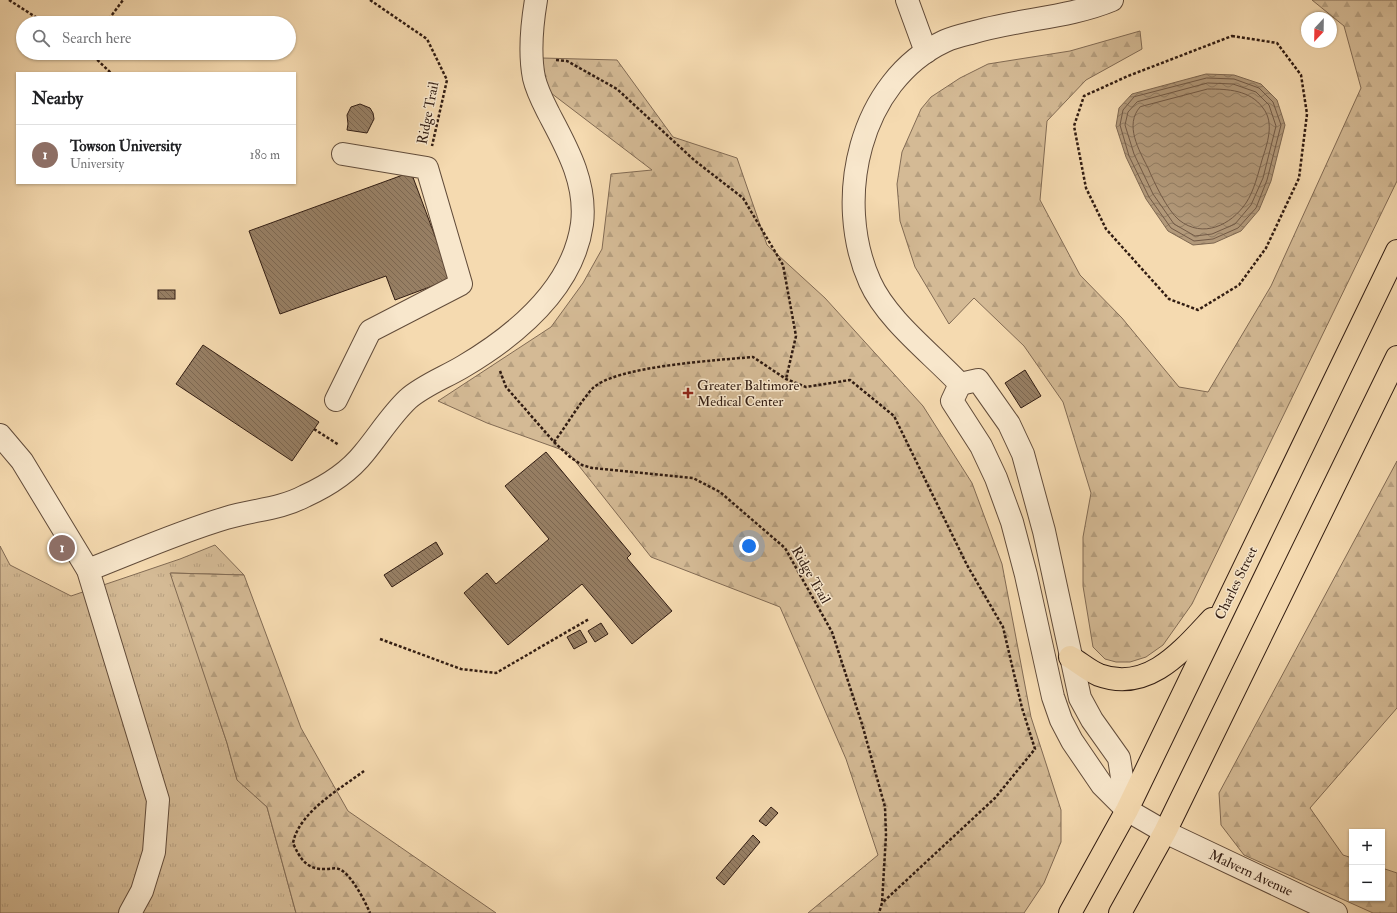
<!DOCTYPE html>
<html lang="en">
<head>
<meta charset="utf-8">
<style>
  body { margin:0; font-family:"IM FELL Double Pica",serif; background:#f6f6f6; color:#202124 }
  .controls { position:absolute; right:12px; bottom:12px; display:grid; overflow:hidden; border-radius:0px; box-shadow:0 1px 3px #0004 }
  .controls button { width:36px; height:36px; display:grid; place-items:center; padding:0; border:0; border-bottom:1px solid #e0e0e0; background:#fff; color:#202124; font:20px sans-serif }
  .compass { position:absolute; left:1301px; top:12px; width:36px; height:36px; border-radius:50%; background:#fff; box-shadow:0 1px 3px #0004; rotate:202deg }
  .you { position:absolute; left:749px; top:546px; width:14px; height:14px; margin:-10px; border:3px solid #fff; border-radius:50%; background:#1a73e8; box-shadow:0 0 0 6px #1a73e833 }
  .badge { display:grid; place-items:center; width:26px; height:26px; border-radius:50%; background:#8f2418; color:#fff; font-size:13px; font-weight:700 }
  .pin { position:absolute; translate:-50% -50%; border:2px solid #fff; box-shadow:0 1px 4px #0006 }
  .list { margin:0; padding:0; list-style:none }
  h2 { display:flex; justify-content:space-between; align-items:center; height:52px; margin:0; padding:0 16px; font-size:17px }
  h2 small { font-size:13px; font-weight:400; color:#757577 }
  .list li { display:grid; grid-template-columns:26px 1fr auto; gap:12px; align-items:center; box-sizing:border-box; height:60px; padding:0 16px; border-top:1px solid #e0e0e0 }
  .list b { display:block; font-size:15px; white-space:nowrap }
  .list p { margin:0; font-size:13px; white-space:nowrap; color:#757577 }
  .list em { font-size:13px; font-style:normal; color:#757577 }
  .icon { flex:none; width:22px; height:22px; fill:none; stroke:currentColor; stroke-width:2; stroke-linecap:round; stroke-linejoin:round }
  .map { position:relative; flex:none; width:1397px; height:913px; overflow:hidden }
  .search { position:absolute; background:#fff; box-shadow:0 1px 3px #0004; left:16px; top:16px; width:280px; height:44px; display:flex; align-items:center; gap:10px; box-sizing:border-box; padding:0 14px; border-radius:22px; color:#757577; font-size:15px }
  .panel { position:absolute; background:#fff; box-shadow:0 1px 3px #0004; left:16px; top:72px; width:280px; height:112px; border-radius:0px }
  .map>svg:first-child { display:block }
  .grass { fill:url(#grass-tufts); stroke:#826b54 }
  .forest { fill:url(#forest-firs); stroke:#826b54 }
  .water { fill:url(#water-waves); stroke:#7e6750 }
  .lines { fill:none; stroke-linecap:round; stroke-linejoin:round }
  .shore { stroke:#725a46; stroke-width:1 }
  .building { fill:url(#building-back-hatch); stroke:#311c12 }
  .minor-casing { stroke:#624c3a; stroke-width:24 }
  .major-casing { stroke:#311c12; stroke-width:24 }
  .path { stroke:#311c12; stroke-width:2.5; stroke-dasharray:3 2; stroke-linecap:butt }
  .minor { stroke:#f8e7cc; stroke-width:22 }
  .major { stroke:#f5dab0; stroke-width:22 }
  .poi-dot { fill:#8f2418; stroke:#f8e7cc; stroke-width:1.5 }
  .labels { text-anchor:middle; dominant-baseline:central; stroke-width:3; stroke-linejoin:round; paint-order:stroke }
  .street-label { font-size:14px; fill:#311c12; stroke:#f8e7cc }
  .poi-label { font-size:14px; fill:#311c12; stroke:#f8e7cc; text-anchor:start }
</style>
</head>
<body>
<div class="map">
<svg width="1397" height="913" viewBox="0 0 1397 913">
  <defs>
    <pattern id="grass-tufts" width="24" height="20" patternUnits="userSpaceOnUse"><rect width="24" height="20" fill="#d4ba95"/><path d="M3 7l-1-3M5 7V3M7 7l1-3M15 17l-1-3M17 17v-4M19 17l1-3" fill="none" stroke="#b69f7f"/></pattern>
    <pattern id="forest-firs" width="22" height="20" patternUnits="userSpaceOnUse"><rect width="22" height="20" fill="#d4ba95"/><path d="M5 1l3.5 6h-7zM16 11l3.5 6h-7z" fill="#b69f7f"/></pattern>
    <pattern id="water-waves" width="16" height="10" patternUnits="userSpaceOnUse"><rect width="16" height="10" fill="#b2997a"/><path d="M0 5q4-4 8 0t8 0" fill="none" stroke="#917c63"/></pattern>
    <pattern id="building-back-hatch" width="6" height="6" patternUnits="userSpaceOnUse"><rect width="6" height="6" fill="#977f64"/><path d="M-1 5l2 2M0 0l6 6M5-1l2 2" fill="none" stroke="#7c6751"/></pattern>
  </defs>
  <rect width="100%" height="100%" fill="#f5dab0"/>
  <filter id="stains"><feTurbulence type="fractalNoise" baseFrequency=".005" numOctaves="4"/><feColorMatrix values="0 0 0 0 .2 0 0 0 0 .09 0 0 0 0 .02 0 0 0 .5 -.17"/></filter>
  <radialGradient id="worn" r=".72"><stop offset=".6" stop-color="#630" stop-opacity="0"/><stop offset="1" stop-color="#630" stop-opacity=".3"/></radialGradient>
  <path class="grass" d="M215 545 244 575 171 573 227 743 237 779 267 807 296 913H0V546L10 565 71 596 180 559Z"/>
  <g class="forest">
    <path d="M1312 0H1397V181L1192 604 1163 645 1146 657 1130 662H1116L1105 659 1093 647 1083 586V537L1091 493 1063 402 1024 346 974 298 949 324 915 267 900 221 897 184 902 152 921 109 931 97 960 78 988 64 1070 51 1140 31 1142 49 1086 80 1047 121 1040 200 1080 275 1122 318 1179 387 1208 392 1271 286 1361 88 1344 26Z"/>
    <path d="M542 58 617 60 673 137 737 158 767 245 825 298 923 406 972 483 1002 564 1031 717 1061 810V842L1044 883 1024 913H808L878 855 846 759 780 607 651 557 568 452 487 423 438 401 551 327 583 283 602 249 611 174 652 170 547 90Z"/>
    <path d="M1397 461V708L1310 808 1343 855 1352 858V898H1382V868L1397 873V913H1373L1244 855 1221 825 1219 793Z"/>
    <path d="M170 573 244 575 301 728 348 811 496 913H296L267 807 237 780 227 743Z"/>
  </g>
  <path class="water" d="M1206 74 1234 75 1261 84 1277 100 1285 125 1271 181 1259 210 1241 231 1214 243 1193 245 1168 231 1146 199 1126 157 1116 126 1119 108 1132 94Z"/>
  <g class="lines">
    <g class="shore">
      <path d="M1207 78 1234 79 1259 88 1273 102 1281 125 1267 180 1256 208 1238 228 1213 239 1194 241 1171 228 1149 197 1129 156 1120 125 1123 110 1134 97Z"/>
      <path d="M1208 83 1233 84 1256 92 1269 105 1276 126 1263 178 1251 205 1235 224 1212 234 1195 236 1174 224 1153 194 1134 154 1125 125 1128 112 1137 102Z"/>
      <path d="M1208 89C1228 89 1250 90 1263 108 1275 123 1267 144 1262 160 1258 174 1254 191 1246 203 1231 225 1203 239 1179 220 1167 210 1154 182 1148 168 1139 150 1124 125 1140 107Z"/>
    </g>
  </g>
  <g class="building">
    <path d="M360 104 370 108 373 113 374 119 367 133 347 130 348 124 347 115 351 107Z"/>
    <path d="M411 172 451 279 395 300 386 276 280 314 249 231Z"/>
    <rect x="158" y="290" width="17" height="9"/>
    <path d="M203 345 319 422 292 461 176 384Z"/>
    <path d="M1025 370 1041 396 1021 408 1005 383Z"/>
    <path d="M546 452 631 554 627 558 672 611 632 644 582 584 508 645 464 593 487 573 496 584 549 539 505 486Z"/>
    <path d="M436 542 443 554 392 587 384 575Z"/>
    <path d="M601 623 608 634 595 642 588 631Z"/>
    <path d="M580 630 587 642 574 649 567 637Z"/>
    <path d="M771 807 778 813 766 826 759 821Z"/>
    <path d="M753 835 760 842 724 885 716 878Z"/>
  </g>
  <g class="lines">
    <g class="minor-casing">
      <g id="minor">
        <path d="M907 0 926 52"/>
        <path d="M960 384 952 401 981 446 996 478 1012 522 1026 575 1053 697 1061 720 1072 741 1102 785 1127 810 1165 832 1336 913"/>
        <path d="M960 384C931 353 887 320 870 282 833 200 859 81 945 41 954 37 963 35 971 33 1017 19 1069 18 1112 0"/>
        <path d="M960 384 978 380 1009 424 1023 454 1044 531 1080 698 1092 720 1119 758 1127 810"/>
        <path d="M336 400 370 331 461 284 427 168 343 154"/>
        <path d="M0 435 22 461 88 570 158 800 154 852 142 891 130 913"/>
        <path d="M88 570C134 552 179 532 226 518 252 510 281 509 305 496 327 486 349 472 364 453 379 435 391 415 408 399 424 385 446 377 464 366 516 335 573 288 582 224 587 183 567 148 549 114 543 102 537 91 534 78 529 53 532 24 536 0"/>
      </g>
    </g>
    <g class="major-casing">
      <g id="major">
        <path d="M1070 657C1079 662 1089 671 1099 675 1148 693 1182 651 1212 619"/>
        <path d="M1070 913 1127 810 1397 251"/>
        <path d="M1120 913 1165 832 1397 357"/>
      </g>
    </g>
    <g class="path">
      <path d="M9 0 45 23"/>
      <path d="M370 0 427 39 447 80 432 146"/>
      <path d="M106 23 123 0"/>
      <path d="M1232 36 1277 43 1301 75 1307 114 1299 178 1266 248 1239 285 1198 310 1169 299 1106 229 1086 188 1074 126 1084 96 1128 76Z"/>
      <path d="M90 53 111 73"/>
      <path d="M556 60 567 61 617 89 694 160 743 198 783 265 796 336 786 379"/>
      <path d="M500 371 506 387 554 442 570 457 582 465 592 468 693 478 720 492 785 548 832 632 862 724 885 807 886 835 882 903 879 913"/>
      <path d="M314 429 339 445"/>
      <path d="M554 442C567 425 578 405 592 389 613 366 720 360 753 357L786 379 806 387 850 380 894 416 967 565 1003 627 1022 708 1035 749 995 798 882 903"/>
      <path d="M380 639 461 669 496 673 589 619"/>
      <path d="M364 771C340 789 299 812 293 843 300 859 307 870 326 869 331 869 336 867 341 870 352 876 365 901 370 913"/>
    </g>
    <use href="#minor" class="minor"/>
    <use href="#major" class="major"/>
  </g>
  <path class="poi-dot" d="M686 387h4v4h4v4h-4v4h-4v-4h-4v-4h4z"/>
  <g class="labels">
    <g class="street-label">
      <text transform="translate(428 113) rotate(-79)">Ridge Trail</text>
      <text transform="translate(811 575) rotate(60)">Ridge Trail</text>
      <text transform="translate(1236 583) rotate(-64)">Charles Street</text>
      <text transform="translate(1251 873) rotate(25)">Malvern Avenue</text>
    </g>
    <g class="poi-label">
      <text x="697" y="385">Greater Baltimore<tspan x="697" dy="16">Medical Center</tspan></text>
    </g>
  </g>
  <rect width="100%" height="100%" filter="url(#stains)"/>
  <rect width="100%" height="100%" fill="url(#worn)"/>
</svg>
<div class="controls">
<button>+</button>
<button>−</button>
</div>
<svg class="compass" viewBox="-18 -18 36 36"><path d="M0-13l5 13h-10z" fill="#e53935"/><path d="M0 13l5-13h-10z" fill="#757577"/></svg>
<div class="you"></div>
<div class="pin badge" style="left:62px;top:548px;background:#8d6e63">1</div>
<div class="search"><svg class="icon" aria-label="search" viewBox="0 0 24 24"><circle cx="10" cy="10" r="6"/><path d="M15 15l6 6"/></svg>Search here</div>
<section class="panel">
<h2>Nearby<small></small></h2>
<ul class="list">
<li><span class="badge" style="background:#8d6e63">1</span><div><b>Towson University</b><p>University</p></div><em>180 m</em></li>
</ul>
</section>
</div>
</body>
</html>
